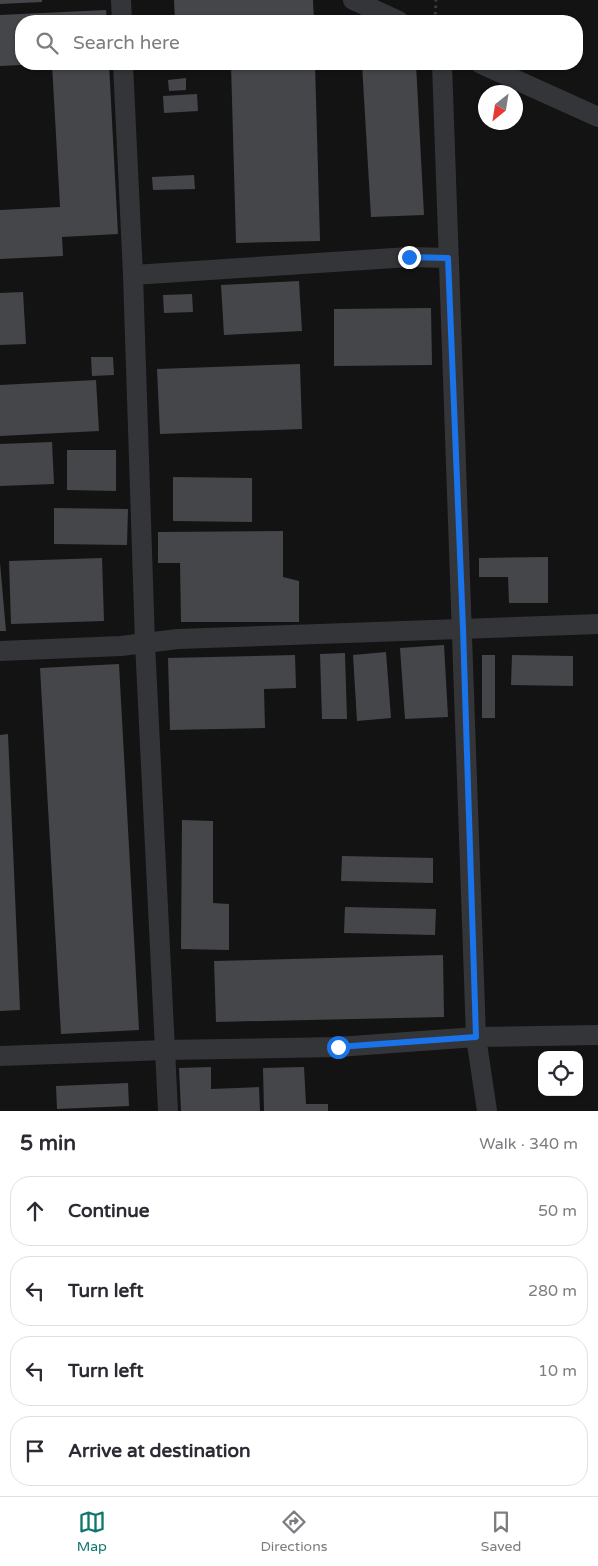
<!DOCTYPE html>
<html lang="en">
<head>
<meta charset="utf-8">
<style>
  body { margin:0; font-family:"Varela Round",sans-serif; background:#f2f2f3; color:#2b2b33 }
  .controls { position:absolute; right:15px; bottom:15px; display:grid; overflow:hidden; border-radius:10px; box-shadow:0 1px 4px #0004 }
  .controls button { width:45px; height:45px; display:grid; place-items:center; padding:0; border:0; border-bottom:1px solid #e1e1e2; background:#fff; color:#2b2b33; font:25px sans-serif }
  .compass { position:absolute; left:478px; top:85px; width:45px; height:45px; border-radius:50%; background:#fff; box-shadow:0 1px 4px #0004; rotate:210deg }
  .stop { position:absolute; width:15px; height:15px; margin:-11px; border:4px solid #1a73e8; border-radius:50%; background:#fff }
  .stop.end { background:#1a73e8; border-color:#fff; box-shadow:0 1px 5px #0008 }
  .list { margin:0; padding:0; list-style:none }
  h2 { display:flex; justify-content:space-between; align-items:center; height:65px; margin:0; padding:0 20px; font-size:21px }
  h2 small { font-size:16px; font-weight:400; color:#7c7c81 }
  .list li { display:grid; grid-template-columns:32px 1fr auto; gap:15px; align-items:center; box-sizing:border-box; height:70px; margin:0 10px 10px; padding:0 10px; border:1px solid #e1e1e2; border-radius:20px }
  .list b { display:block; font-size:19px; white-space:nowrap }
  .list em { font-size:16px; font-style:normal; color:#7c7c81 }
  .icon { flex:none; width:28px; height:28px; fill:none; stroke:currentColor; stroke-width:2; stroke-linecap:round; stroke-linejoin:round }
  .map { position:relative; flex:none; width:598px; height:1111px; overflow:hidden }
  .search { position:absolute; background:#fff; box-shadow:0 1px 4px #0004; left:15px; right:15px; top:15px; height:55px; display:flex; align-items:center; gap:12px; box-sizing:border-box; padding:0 18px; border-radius:20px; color:#7c7c81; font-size:19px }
  .sheet { height:385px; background:#fff }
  nav { display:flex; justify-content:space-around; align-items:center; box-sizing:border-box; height:70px; border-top:1px solid #e1e1e2; background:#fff; font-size:14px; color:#7c7c81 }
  nav a { display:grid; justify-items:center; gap:2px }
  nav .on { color:#0f766e }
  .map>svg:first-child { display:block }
  .building { fill:#454649 }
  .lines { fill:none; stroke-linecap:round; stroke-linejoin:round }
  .path { stroke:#3a3c3f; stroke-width:3; stroke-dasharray:2.5 4; stroke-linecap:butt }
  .street { stroke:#343538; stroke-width:20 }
  .route { stroke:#1a73e8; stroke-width:6 }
</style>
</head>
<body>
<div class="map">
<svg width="598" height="1111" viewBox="0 0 598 1111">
  <rect width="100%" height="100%" fill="#131314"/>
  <g class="building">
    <path d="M0 0H42V2L0 4Z"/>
    <path d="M174 0H313L314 21H175Z"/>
    <path d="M106 10 107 21H21V65L0 66V15Z"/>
    <path d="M52 64H109L118 234 62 237 63 256 0 259V210L60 207Z"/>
    <path d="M231 64H315L320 241 236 243Z"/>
    <path d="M362 64H416L424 215 371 217Z"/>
    <path d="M186 78V90L169 91 168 80Z"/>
    <path d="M197 94 198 111 164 113 163 96Z"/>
    <path d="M194 175 195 189 153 190 152 177Z"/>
    <path d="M299 281 302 331 224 335 221 285Z"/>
    <path d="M23 292 26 344 0 345V293Z"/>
    <path d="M192 294 193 312 164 313 163 295Z"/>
    <path d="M431 308 432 365 334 366V309Z"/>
    <path d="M91 357H113L114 375 92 376Z"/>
    <path d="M300 364 302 429 160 434 157 369Z"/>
    <path d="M96 380 99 431 0 436V385Z"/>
    <path d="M52 442 54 484 0 486V444Z"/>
    <path d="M67 450H116V491L67 490Z"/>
    <path d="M173 477 252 478V522L173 521Z"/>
    <path d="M54 508 128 509 127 545 54 544Z"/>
    <path d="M283 531V577L299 581V622H181L180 563H158V532Z"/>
    <path d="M548 557V603H509L508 577H479V558Z"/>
    <path d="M102 558 104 621 11 624 9 561Z"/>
    <path d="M0 563 6 631H0Z"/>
    <path d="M444 645 448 717 405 719 400 648Z"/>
    <path d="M386 652 391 718 357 721 353 655Z"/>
    <path d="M345 653 347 719H322L320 654Z"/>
    <path d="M295 655 296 688 264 689 265 728 170 730 168 658Z"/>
    <rect x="482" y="655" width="13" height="63"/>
    <path d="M512 655 573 656V686L511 685Z"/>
    <path d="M119 664 139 1030 61 1034 40 668Z"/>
    <path d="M8 734 20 1010 0 1011V735Z"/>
    <path d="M182 820 213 821V903L229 904V950L181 949Z"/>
    <path d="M342 856 433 858V883L341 881Z"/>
    <path d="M345 907 436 909 435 935 344 933Z"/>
    <path d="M443 955 444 1017 216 1022 214 961Z"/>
    <path d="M211 1067V1089L259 1087 260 1111H181L179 1068Z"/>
    <path d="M304 1067 306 1104H328V1111H264L263 1068Z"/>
    <path d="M128 1083 129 1106 57 1109 56 1086Z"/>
  </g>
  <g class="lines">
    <path class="path" d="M435 21 436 0"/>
    <g class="street">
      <path d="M121 0 122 21"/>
      <path d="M353 0 399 21"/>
      <path d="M123 64 133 275 145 643 168 1111"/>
      <path d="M442 64 476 1037 487 1111"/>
      <path d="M481 64 598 117"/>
      <path d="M133 275 409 257 448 258"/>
      <path d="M0 651 121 646 178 639 598 624"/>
      <path d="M0 1056 165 1050 338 1047 476 1037 598 1035"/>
    </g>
  </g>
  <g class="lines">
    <path class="route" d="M338 1047 476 1037 463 628 448 258 409 257"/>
  </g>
</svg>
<div class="controls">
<button><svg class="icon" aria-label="locate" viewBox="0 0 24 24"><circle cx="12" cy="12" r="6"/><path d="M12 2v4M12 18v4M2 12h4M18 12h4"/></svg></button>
</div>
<svg class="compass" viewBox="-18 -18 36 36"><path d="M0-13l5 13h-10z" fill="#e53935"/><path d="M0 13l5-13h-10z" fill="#7c7c81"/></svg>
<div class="stop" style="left:338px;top:1047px"></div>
<div class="stop end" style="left:409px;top:257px"></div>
<div class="search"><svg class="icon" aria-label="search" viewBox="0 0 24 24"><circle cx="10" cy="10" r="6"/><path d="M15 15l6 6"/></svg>Search here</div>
</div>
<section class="sheet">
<h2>5 min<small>Walk · 340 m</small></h2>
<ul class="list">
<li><svg class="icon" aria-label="ahead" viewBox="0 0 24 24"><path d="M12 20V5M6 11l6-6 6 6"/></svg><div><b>Continue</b></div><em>50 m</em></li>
<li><svg class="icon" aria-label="left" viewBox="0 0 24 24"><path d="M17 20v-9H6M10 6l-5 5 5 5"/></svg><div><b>Turn left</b></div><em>280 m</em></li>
<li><svg class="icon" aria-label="left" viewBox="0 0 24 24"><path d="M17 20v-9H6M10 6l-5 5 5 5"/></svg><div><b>Turn left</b></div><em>10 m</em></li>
<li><svg class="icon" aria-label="arrive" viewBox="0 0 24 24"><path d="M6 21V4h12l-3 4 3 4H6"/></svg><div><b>Arrive at destination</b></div></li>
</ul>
</section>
<nav>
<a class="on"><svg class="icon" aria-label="map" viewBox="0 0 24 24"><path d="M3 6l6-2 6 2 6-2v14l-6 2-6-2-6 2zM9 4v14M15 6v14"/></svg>Map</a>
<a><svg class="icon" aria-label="directions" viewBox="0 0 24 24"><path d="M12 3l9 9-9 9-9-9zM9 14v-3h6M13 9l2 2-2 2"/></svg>Directions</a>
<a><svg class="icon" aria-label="saved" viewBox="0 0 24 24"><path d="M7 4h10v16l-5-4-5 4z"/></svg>Saved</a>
</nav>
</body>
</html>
